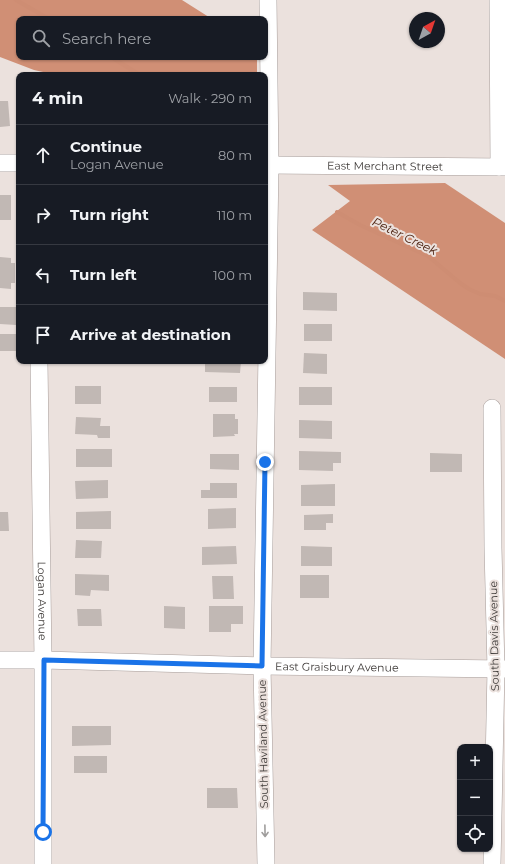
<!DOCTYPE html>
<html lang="en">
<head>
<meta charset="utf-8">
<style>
  body { margin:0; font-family:Montserrat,sans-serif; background:#20242c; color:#f1f3f6 }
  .controls { position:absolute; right:12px; bottom:12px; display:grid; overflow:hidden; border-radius:8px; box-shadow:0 1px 3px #0004 }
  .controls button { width:36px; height:36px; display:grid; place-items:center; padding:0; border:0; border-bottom:1px solid #363941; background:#171b24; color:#f1f3f6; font:20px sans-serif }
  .compass { position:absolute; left:409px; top:12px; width:36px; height:36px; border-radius:50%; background:#171b24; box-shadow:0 1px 3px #0004; rotate:40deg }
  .stop { position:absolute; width:12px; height:12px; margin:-9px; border:3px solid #1a73e8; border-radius:50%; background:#fff }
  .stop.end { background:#1a73e8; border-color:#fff; box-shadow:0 1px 4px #0008 }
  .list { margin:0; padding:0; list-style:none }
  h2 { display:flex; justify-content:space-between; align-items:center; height:52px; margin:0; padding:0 16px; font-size:17px }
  h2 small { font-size:13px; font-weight:400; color:#9ea1a6 }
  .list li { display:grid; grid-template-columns:26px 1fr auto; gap:12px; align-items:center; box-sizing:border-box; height:60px; padding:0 16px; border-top:1px solid #363941 }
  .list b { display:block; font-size:15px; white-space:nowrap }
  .list p { margin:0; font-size:13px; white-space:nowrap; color:#9ea1a6 }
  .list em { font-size:13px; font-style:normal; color:#9ea1a6 }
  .icon { flex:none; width:22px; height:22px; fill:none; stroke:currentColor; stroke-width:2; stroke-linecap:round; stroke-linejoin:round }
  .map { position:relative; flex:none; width:505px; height:864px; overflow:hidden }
  .search { position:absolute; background:#171b24; box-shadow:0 1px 3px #0004; left:16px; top:16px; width:252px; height:44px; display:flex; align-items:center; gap:10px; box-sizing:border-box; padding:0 14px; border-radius:8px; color:#9ea1a6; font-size:15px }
  .panel { position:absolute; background:#171b24; box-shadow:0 1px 3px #0004; left:16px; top:72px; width:252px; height:292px; border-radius:8px }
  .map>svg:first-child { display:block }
  .forest { fill:#d08f75 }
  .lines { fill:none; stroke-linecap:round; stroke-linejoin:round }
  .stream { stroke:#ce8d73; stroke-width:4 }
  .building { fill:#c1b8b4 }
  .minor-casing { stroke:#a79d9a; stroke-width:18 }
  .minor { stroke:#fff; stroke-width:17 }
  .oneway { stroke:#9f9d9c }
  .route { stroke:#1a73e8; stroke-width:5 }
  .labels { text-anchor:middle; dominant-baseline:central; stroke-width:4; stroke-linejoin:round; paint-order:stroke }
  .street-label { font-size:11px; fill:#3f3b39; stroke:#ebe1dd }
  .water-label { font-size:12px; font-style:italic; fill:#471c0a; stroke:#ebe1dd }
</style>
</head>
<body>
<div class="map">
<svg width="505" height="864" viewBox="0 0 505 864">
  <rect width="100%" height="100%" fill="#ebe1dd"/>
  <g class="forest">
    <path d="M0 0H182L212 19H19V57H257V75H57L34 70 0 57Z"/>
    <path d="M445 183 505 223V359L312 230 350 201 328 185Z"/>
  </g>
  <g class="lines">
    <g class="stream">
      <path d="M16 0 49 19"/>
      <path d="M111 57 140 75"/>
      <path d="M337 212 360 225 428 256 460 283 469 289 480 294 495 296 505 301"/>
    </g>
  </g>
  <g class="building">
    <path d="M0 101H8L10 126 0 127Z"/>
    <rect x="0" y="195" width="11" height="25"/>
    <path d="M0 257 11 258V263H15V283H11V289L0 288Z"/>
    <path d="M303 292 337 293V311L303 310Z"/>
    <path d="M0 307H16V325L0 324Z"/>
    <rect x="304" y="324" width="28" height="17"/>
    <rect x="0" y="334" width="16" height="17"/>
    <path d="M304 353 327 354V374L303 373Z"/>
    <path d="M205 361H241L240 373 205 372Z"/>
    <rect x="75" y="386" width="26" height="18"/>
    <rect x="209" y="387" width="28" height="15"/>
    <rect x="299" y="387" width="33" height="18"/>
    <path d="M213 414H235V419H238V434H234L235 436 213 437Z"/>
    <path d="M76 417 101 418 100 426H110V438H98L97 435 75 434Z"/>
    <path d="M299 420 332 421V439L299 438Z"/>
    <rect x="76" y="449" width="36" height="18"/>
    <path d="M299 451 341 452V463H333V471L299 470Z"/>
    <path d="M430 453 462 454V472H430Z"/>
    <path d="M210 454H239V470L210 469Z"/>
    <path d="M108 480V498L76 499 75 481Z"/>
    <path d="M210 483H237V498H201V490H210Z"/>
    <path d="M335 484V506H301V485Z"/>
    <path d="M236 508V528L208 529V509Z"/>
    <path d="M111 511V529H76V512Z"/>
    <path d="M0 512H8L9 531H0Z"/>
    <path d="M333 514V523H326V530H304V515Z"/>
    <path d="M76 540 102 541 101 558H75Z"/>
    <path d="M236 546 237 564 202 565V547Z"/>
    <path d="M301 546 332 547V566H301Z"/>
    <path d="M75 574 109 575V591L91 590 90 596 75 595Z"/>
    <rect x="300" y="575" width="29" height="23"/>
    <path d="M212 576H233L234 599H213Z"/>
    <path d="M164 606 185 607V629L164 628Z"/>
    <path d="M209 606H243V624H231V632H209Z"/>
    <path d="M77 609H101L102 626H78Z"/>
    <path d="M72 726H111V745L72 746Z"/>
    <rect x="74" y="756" width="33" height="17"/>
    <path d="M207 788H237L238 808H207Z"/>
  </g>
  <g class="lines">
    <g class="minor-casing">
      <g id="minor">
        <path d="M498 0 499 167"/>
        <path d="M0 163H19"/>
        <path id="s1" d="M265 165 505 167"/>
        <path id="s2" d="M39 361 43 660V864"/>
        <path id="s3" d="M0 660H43L262 666 505 669"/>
        <path d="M266 864 262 666 270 165 268 0"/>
        <path d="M492 864 496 669 493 548 492 408"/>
      </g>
    </g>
    <use href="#minor" class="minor"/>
  </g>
  <defs><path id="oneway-shaft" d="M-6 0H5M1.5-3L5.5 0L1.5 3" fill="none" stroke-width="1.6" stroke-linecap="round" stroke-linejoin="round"/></defs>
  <use class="oneway" href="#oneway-shaft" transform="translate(265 831) rotate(89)"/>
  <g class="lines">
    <path class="route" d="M43 832 44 660 262 666 265 462"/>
  </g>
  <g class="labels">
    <g class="street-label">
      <text stroke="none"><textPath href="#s1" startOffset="120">East Merchant Street</textPath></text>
      <text stroke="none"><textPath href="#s2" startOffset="240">Logan Avenue</textPath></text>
      <text transform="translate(494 636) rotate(-91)">South Davis Avenue</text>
      <text stroke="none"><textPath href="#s3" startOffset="337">East Graisbury Avenue</textPath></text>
      <text transform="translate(263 744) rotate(-91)">South Haviland Avenue</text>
    </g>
    <g class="water-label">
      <text transform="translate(405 236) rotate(26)">Peter Creek</text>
    </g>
  </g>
</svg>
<div class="controls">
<button>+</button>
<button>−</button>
<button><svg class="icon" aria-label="locate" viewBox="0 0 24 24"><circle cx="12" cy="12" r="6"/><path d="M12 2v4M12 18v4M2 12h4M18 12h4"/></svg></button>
</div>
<svg class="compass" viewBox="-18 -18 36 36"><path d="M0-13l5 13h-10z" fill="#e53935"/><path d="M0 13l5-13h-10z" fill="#9ea1a6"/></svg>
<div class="stop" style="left:43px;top:832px"></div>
<div class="stop end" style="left:265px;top:462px"></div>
<div class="search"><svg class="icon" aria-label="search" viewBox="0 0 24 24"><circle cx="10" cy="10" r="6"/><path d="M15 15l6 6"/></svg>Search here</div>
<section class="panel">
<h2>4 min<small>Walk · 290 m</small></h2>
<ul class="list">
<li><svg class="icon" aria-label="ahead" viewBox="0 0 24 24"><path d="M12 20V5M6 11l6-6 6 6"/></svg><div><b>Continue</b><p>Logan Avenue</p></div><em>80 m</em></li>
<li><svg class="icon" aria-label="right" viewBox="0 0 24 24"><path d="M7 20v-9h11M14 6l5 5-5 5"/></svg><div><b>Turn right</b></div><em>110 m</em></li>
<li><svg class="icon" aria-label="left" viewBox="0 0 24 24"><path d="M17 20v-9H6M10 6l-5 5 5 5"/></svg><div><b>Turn left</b></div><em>100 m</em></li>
<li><svg class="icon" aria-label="arrive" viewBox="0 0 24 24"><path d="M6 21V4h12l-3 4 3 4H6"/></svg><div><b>Arrive at destination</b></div></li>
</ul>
</section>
</div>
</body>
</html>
